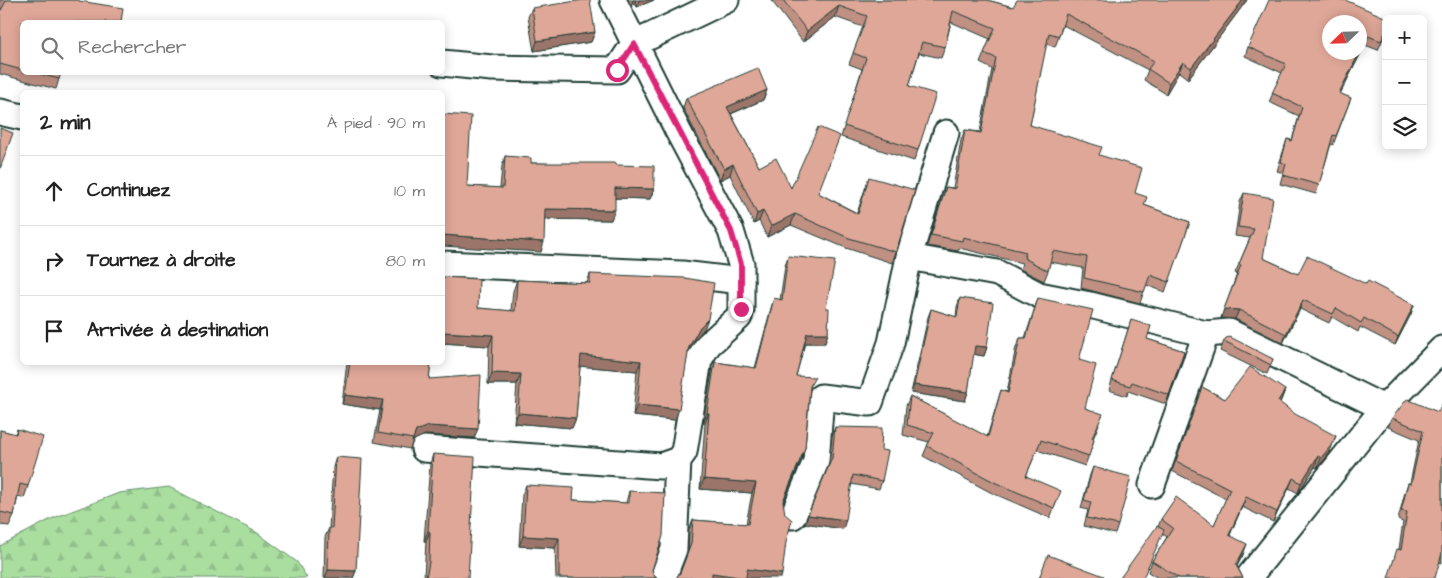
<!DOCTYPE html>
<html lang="fr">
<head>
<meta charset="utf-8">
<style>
  body { margin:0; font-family:"Architects Daughter",sans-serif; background:#f6f6f6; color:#222 }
  .controls { position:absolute; right:15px; top:15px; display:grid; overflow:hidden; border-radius:8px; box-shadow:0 2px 12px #0003 }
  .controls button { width:45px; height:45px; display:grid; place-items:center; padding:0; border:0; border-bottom:1px solid #e0e0e0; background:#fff; color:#222; font:25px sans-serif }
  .compass { position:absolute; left:1322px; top:15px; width:45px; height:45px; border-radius:50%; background:#fff; box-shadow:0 2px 12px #0003; rotate:247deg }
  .stop { position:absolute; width:15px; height:15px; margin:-11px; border:4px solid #db2777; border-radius:50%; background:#fff }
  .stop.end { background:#db2777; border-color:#fff; box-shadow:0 1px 5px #0008 }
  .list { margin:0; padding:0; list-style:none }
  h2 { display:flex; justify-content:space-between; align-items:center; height:65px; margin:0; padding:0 20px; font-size:21px }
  h2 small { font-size:16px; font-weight:400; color:#767676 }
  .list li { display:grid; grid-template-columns:32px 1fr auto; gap:15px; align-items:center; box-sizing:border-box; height:70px; padding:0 20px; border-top:1px solid #e0e0e0 }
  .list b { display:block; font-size:19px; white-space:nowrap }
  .list em { font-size:16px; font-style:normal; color:#767676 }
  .icon { flex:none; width:28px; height:28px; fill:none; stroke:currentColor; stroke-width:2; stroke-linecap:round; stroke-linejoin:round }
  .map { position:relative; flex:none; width:1442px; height:578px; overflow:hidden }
  .search { position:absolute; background:#fff; box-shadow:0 2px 12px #0003; left:20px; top:20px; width:425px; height:55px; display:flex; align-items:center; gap:12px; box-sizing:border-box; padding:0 18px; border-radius:8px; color:#767676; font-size:19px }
  .panel { position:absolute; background:#fff; box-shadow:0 2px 12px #0003; left:20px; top:90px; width:425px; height:275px; border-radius:8px }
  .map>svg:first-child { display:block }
  .forest { fill:url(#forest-firs); stroke:#648e6a }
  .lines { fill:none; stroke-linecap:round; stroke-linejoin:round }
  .minor-casing { stroke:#1f3d34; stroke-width:29 }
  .minor { stroke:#fff; stroke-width:25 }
  .wall { fill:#c09083; stroke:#1f3d34 }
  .shaded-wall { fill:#9c756a; stroke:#1f3d34 }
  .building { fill:#dfa798; stroke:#1f3d34; fill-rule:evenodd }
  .route { stroke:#db2777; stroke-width:6 }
</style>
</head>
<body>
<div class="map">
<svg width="1442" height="578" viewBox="0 0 1442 578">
  <defs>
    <pattern id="forest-firs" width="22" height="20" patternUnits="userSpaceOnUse" patternTransform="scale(1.25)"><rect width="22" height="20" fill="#aade9f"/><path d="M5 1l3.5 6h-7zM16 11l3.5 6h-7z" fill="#92bf8a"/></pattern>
  </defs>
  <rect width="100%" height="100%" fill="#fff"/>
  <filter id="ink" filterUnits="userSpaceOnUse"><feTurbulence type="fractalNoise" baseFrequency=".02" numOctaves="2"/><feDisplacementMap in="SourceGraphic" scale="10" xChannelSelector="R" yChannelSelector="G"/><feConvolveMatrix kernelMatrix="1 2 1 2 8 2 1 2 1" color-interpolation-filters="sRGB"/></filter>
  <g filter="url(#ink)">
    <path class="forest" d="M169 487 256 532 297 562 307 578H0V546L51 519 119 493Z"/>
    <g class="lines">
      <g class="minor-casing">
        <g id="minor">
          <path d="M442 63 492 68 617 70 634 44 726 0"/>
          <path d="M0 112 22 117"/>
          <path d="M909 257 997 273 1039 295 1090 305 1206 334 1229 332 1384 408"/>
          <path d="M442 264 682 274 741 281"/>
          <path d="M424 449 661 466 678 460 684 452 699 360 708 345 739 317 741 309V264L731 231 678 131 613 0"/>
          <path d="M1152 485 1206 334"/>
          <path d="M793 516 816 461 821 397 870 403 891 343 909 257 946 133"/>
          <path d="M663 578 674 549 678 460"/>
          <path d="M1248 578 1384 408 1442 349"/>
        </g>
      </g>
      <use href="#minor" class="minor"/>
    </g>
    <g class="wall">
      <path d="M0 0H79L22 22V72H61L56 89 0 74V12L2 9H0Z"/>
      <path d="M628 0H654L637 7 635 3 631 5Z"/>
      <path d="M771 0H987L1013 7 1247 0 1188 79 1179 72 1166 94 1144 80 1148 70 1063 25 1055 47 1046 44 1030 125 1099 155 1144 205 1190 222 1165 292 1146 285 1140 303 1081 288 1083 268 1050 262 1048 271 1044 281 1020 269 1022 263 959 248 958 251 927 246 946 187 953 188 961 140 965 130 980 132 992 69 980 63 990 39 951 22 945 47 941 58 919 53 909 86 918 150 914 161 841 137 862 69 849 64 863 27 835 17 803 42Z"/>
      <path d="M532 8 595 32 591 42 534 51 528 17Z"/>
      <path d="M1386 32 1378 50 1365 45 1340 94 1351 98 1333 145 1331 144 1316 194 1280 184 1283 173 1277 171 1287 139 1292 140 1299 116 1269 102 1282 73 1245 56 1248 47Z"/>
      <path d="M767 90 763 100 731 114 759 167 791 188 818 193 857 213 869 177 896 252 892 263 846 248 791 225 767 237 759 221 754 224 730 175 720 180 683 108 686 98Z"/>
      <path d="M505 156 531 163 616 165 654 189 650 199 615 198 611 220 545 219 541 252 467 186 500 188 502 166Z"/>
      <path d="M1244 193 1263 258 1298 274 1366 284 1414 305 1411 314 1395 345 1360 327 1358 332 1332 317 1329 323 1300 309 1283 343 1235 319 1221 318 1237 274 1235 273 1239 264 1250 238 1235 236 1240 202Z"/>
      <path d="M788 256 826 308 828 333 825 343H805L796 376 812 387 810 390 805 448 783 502 786 542 680 573 688 553 689 530 693 520 746 524 752 493 700 489 705 423H703L712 372 715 362 755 368 771 308 774 298 780 300 785 266Z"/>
      <path d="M590 274 704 329 696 338 688 352 675 420 633 416 637 371 580 366 576 418 572 428 514 423 517 384H488L489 346 442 343V277L478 308 511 311 513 291 517 280 587 283Z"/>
      <path d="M960 298 987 347 984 356 973 354 968 392 965 401 911 393 928 317 931 309 956 317 957 307Z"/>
      <path d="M1038 298 1079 360 1085 408 1099 424 1093 439 1094 440 1085 466 1037 450 1026 476 1057 501 1050 518 990 492 923 456 929 442 903 435 906 406 910 396 987 437 1001 390 1007 392 1016 347 1020 338H1025Z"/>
      <path d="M1131 320 1147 339 1184 351 1166 404 1128 391 1127 396 1109 390Z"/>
      <path d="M1224 341 1273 359 1267 374 1220 351Z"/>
      <path d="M347 362H431L429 379 474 438 425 435 413 440 410 449 374 442 380 410 342 404Z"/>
      <path d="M1202 387 1225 399 1285 390 1280 403 1332 446 1326 458 1317 468 1315 467 1298 493 1289 488 1273 522 1242 507 1230 535 1243 555 1237 566 1243 578H1158L1148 572 1152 561 1167 537 1162 533 1158 527 1161 519 1214 525 1226 499 1172 471Z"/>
      <path d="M1442 404V563L1399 549 1403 522 1398 520 1405 492 1408 483H1410L1419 440 1388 427 1392 418 1438 412Z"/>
      <path d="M835 427 881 450 882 481 879 489 851 484 843 529 805 523 829 465 832 436Z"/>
      <path d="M17 429 28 486 24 498 18 496 14 515 9 526 0 525V430L15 434Z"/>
      <path d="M433 454 468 578H424L426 541H424L430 464Z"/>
      <path d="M336 457 356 571 353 578H324L325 537 329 528 333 467Z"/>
      <path d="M1093 467 1118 525 1115 534 1084 526 1088 510 1081 508 1090 475Z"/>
      <path d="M526 485 573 500 626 503 629 491 652 570 655 577 657 578H556L555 548 519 546 522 495Z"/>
    </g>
    <g class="shaded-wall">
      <path d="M633 0H636L635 3 631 5Z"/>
      <path d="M639 0H654L637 7Z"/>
      <path d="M1243 0H1247L1188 79 1191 68Z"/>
      <path d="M839 6 835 17 803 42 807 31Z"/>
      <path d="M595 32 591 42 534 51 537 41Z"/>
      <path d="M1368 36 1365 45 1336 102 1339 93Z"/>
      <path d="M1183 62 1179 72 1166 94 1169 83Z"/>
      <path d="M767 90 763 100 723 117 727 107Z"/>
      <path d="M733 164 730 175 720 180 724 169Z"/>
      <path d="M615 188 654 189 650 199 612 198Z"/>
      <path d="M545 209 615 210 611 220 541 219Z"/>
      <path d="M763 211 759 221 754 224 757 214Z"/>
      <path d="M795 214 791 225 767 237 771 226Z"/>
      <path d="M442 235 544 242 541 252 442 246Z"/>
      <path d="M1303 300 1300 309 1283 343 1286 334Z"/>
      <path d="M1414 305 1411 314 1395 345 1398 337Z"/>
      <path d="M1224 309 1239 310 1235 319 1221 318Z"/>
      <path d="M708 319 704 329 696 338 685 357 689 347 700 327Z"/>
      <path d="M442 332 493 335 489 346 442 343Z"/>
      <path d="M807 333H828L825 343H804Z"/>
      <path d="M975 346 987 347 984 356 972 354Z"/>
      <path d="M581 355 641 361 637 371 577 366Z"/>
      <path d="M492 373 521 374 517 384H488Z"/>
      <path d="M914 385 968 392 965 401 911 393Z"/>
      <path d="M1285 390 1281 400 1274 412 1278 401Z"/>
      <path d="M345 395 383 400 380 410 342 404Z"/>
      <path d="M637 405 679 409 675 420 633 416Z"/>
      <path d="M518 413 576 418 572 428 514 423Z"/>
      <path d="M707 413H709L705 423H703Z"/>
      <path d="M428 426 478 429 474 438 425 435 412 441 416 431Z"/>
      <path d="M1336 436 1332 446 1326 458 1317 468 1321 458Z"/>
      <path d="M1318 456 1315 467 1298 493 1301 483Z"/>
      <path d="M1293 478 1289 488 1273 522 1277 512Z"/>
      <path d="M704 479 756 483 752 493 700 489Z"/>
      <path d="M1246 497 1242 507 1225 545 1229 535Z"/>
      <path d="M808 515 846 520 843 529 805 523Z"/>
      <path d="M428 531 430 532 426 541H424Z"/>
      <path d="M523 536 559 538 555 548 519 546Z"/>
      <path d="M1247 544 1243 555 1232 575 1236 565Z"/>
      <path d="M747 569 782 574 781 578H711L712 573Z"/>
      <path d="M328 570 356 571 353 578H325Z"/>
    </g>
    <g class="building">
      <path d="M5 0H79V1L123 8 121 22H22V70L0 64V12L6 1Z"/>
      <path d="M583 0H590L595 32 537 41 532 8Z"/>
      <path d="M783 0H987L1013 7 1017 0H1243L1191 68 1183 62 1169 83 1148 69 1154 61 1066 14 1059 36 1049 33 1030 125 1102 147 1099 155 1142 168 1135 193 1147 197 1144 205 1190 222 1169 282 1150 275 1144 292 1084 278 1087 257 1053 251 1048 271 1024 258 1026 252 963 237 962 241 931 235 946 187 955 189 965 130 981 133 996 58 984 53 995 28 953 11 945 47 922 42 909 86 936 94 918 150 844 126 866 58 853 53 867 16 839 6 807 31Z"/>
      <path d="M1269 0H1345L1389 19H1386V31L1381 41 1368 36 1339 93 1351 98 1336 136 1333 135 1319 185 1283 175 1286 164 1281 162 1287 139 1292 141 1302 107 1272 93 1286 64 1248 47ZM1330 22H1360V52H1330Z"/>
      <path d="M758 68 767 90 727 107 759 167 776 158 791 188 818 127 840 136 818 193 858 214 869 177 915 190 896 252 849 238 795 214 771 226 763 211 757 214 733 164 724 169 686 98Z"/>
      <path d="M33 72H61L59 79Z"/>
      <path d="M442 114 471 116 467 186 503 188 505 156 531 158V163H616V165L654 166V189L615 188V210L545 209 544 242 442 235Z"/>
      <path d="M0 128 13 133 0 169Z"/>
      <path d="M1244 193 1273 198 1263 258 1298 274 1307 256 1366 284 1368 281 1414 305 1398 337 1364 318 1361 323 1336 308 1333 314 1303 300 1286 334 1239 310 1224 309 1241 265 1239 264 1254 229 1238 227Z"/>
      <path d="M788 256 835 261 826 308H829L828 333H807L796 376 815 377 810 386 805 448 783 501 785 514 792 520 786 542 782 574 747 569 746 578 712 573V578H676L680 573 691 544 693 520 748 524 756 483 704 479 709 413H707L715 362 756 368 774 298 782 300Z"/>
      <path d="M590 274 685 278 714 283 708 319 700 327 689 347 679 409 637 405 641 361 581 355 576 418 518 413 521 374 492 373 493 335 442 332V277L479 279 478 308 515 311 517 280 590 283Z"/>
      <path d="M960 298 993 303 987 347 975 346 968 392 914 385 931 309 957 317Z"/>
      <path d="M1038 298 1093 310 1079 360 1096 365 1085 408 1103 414 1092 438 1094 440 1089 456 1041 440 1026 476 1061 491 1054 508 994 482 927 446 934 433 907 425 910 396 988 437 1001 390 1008 393 1020 338H1026Z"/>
      <path d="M1131 320 1151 326 1147 339 1184 351 1169 395 1132 382 1130 386 1112 380Z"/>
      <path d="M1230 337 1273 359 1271 365 1224 341 1226 338Z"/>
      <path d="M350 362H431L429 379 481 375 478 429 428 426 416 431 413 439 378 433 383 400 345 395Z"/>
      <path d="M1250 367 1285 390 1278 401 1295 414 1336 436 1330 447 1321 458 1318 456 1301 483 1293 478 1277 512 1246 497 1229 535 1247 544 1236 565 1243 578H1179L1152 561 1173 528 1161 519 1176 497 1214 525 1230 489 1176 461 1202 387 1225 399Z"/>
      <path d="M1407 399 1438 412 1442 404V553L1435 578H1388L1397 549 1401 550 1407 512 1401 511 1408 483 1411 484 1423 431 1392 418Z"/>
      <path d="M835 427 882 428 881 450 888 451 882 481 853 475 846 520 808 515 832 458Z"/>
      <path d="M17 429 43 437 28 486 20 484 14 515 0 512V430L16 434Z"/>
      <path d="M433 454 475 457 468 578H426L429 562 430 532 428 531Z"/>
      <path d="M336 457 362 459 356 571 328 570 329 528H332Z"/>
      <path d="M1093 467 1131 477 1118 525 1087 518 1091 502 1084 500Z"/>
      <path d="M526 485 574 488 573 500 629 503V491L665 493 663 536 652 570 655 577 657 578H559V538L523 536Z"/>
      <path d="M1157 526 1164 530 1143 578H1120Z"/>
      <path d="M1048 555 1104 576V578H1039Z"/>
    </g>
  </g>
  <g class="lines" filter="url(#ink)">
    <path class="route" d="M617 70 634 44 731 231 741 264V309"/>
  </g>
</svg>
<div class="controls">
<button>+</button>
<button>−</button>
<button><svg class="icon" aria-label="layers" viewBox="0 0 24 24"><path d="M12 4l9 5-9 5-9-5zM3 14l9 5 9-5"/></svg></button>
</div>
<svg class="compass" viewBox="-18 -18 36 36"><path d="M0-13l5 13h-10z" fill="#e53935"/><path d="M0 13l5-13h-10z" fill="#767676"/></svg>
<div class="stop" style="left:617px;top:70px"></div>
<div class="stop end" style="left:741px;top:309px"></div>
<div class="search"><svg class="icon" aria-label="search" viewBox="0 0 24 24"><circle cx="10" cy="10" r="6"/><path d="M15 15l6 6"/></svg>Rechercher</div>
<section class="panel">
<h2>2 min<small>À pied · 90 m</small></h2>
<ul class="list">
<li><svg class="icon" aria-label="ahead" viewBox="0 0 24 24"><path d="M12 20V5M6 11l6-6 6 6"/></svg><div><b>Continuez</b></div><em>10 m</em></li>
<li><svg class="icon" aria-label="right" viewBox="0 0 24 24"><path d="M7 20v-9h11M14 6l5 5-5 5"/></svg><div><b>Tournez à droite</b></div><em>80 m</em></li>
<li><svg class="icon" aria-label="arrive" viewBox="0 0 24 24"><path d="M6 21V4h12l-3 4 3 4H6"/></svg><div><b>Arrivée à destination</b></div></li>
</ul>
</section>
</div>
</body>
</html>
